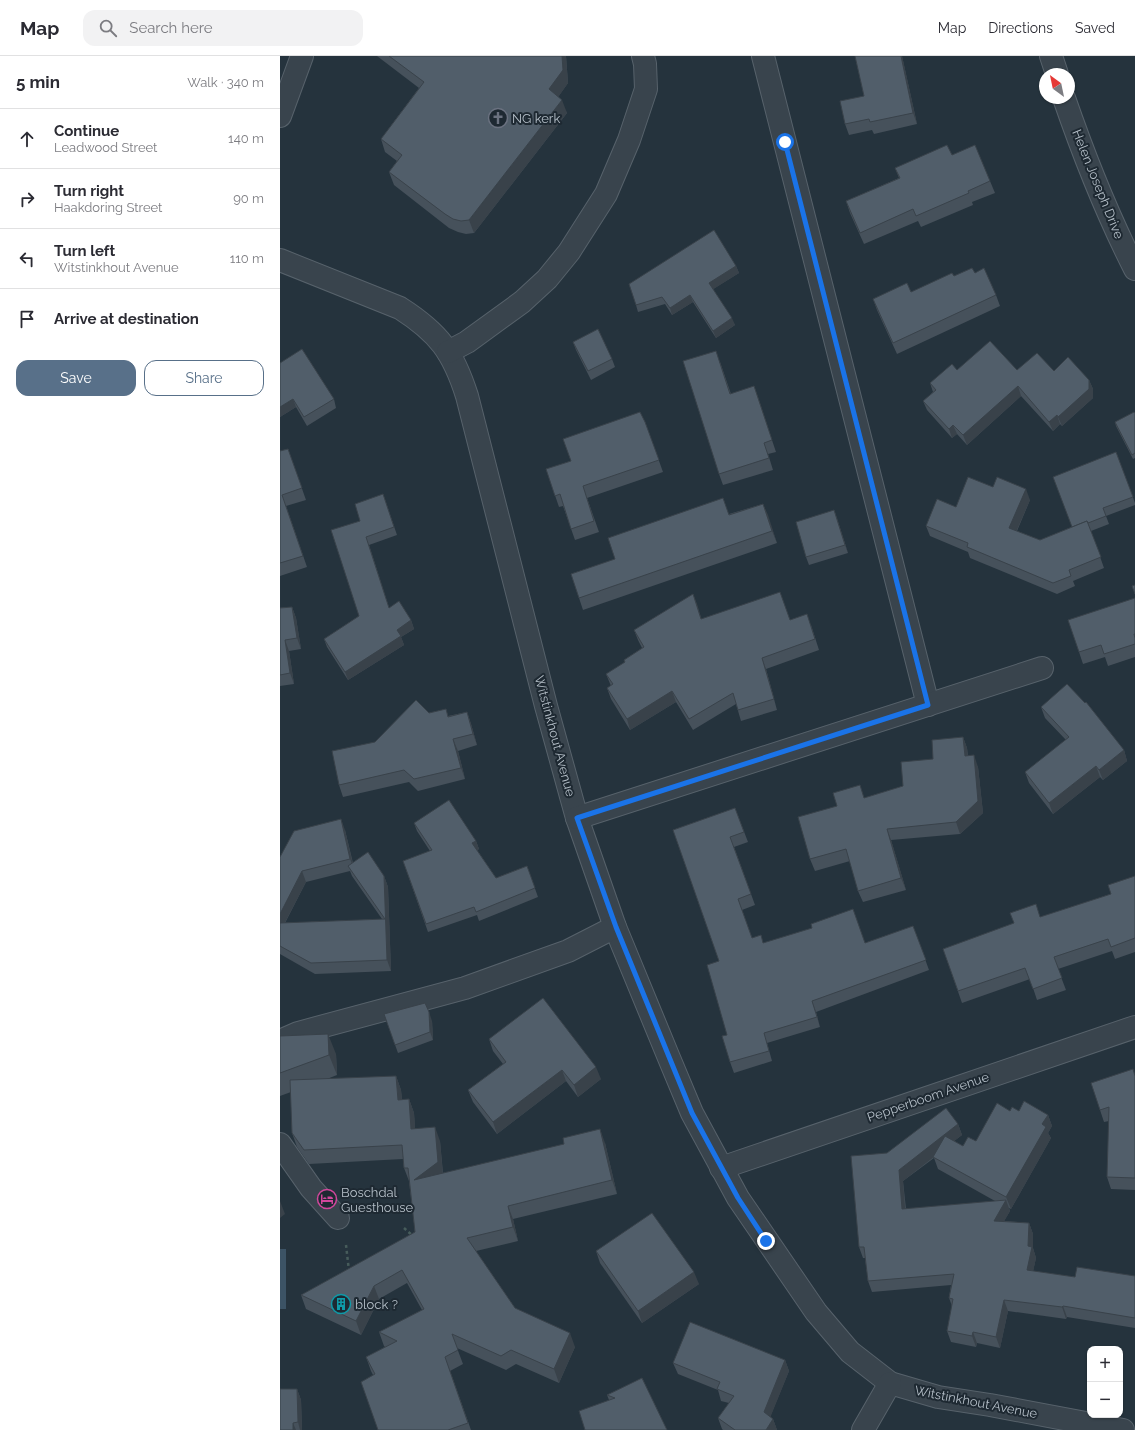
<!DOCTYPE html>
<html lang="en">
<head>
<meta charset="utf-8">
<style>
  body { margin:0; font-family:Raleway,sans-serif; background:#f2f2f3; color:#2b2b33 }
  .controls { position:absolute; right:12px; bottom:12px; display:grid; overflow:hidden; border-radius:8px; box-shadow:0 1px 3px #0004 }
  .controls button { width:36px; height:36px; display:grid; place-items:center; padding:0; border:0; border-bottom:1px solid #e1e1e2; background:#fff; color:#2b2b33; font:20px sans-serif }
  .compass { position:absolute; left:759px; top:12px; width:36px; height:36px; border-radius:50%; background:#fff; box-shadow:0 1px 3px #0004; rotate:327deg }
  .stop { position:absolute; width:12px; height:12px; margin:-9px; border:3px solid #1a73e8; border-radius:50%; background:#fff }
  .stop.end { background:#1a73e8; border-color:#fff; box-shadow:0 1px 4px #0008 }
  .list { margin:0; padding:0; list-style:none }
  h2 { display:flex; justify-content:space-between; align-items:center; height:52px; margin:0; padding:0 16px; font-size:17px }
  h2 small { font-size:13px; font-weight:400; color:#7c7c81 }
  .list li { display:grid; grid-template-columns:26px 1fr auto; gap:12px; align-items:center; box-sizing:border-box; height:60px; padding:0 16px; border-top:1px solid #e1e1e2 }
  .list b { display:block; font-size:15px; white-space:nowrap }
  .list p { margin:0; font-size:13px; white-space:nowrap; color:#7c7c81 }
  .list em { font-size:13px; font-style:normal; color:#7c7c81 }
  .actions { display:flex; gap:8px; padding:12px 16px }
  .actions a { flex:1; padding:9px 0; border:1px solid #587089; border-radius:12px; text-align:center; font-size:14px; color:#587089 }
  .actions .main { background:#587089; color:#fff }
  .icon { flex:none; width:22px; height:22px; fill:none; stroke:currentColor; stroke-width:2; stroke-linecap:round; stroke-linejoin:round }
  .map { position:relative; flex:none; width:855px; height:1374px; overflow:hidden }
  header { display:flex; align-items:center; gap:24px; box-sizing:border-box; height:56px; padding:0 20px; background:#fff; border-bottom:1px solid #e1e1e2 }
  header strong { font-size:19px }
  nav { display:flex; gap:22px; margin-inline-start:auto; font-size:14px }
  .search { width:280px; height:36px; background:#f2f2f3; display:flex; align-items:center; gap:10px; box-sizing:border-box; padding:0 14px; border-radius:12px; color:#7c7c81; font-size:15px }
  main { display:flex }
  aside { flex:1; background:#fff }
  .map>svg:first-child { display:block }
  .water { fill:#3c5365 }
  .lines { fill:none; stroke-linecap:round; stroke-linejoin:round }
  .minor-casing { stroke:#57626b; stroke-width:24 }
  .path { stroke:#475c5b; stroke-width:2.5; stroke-dasharray:3 3; stroke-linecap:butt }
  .minor { stroke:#39444d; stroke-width:22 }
  .wall { fill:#46515b; fill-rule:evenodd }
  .shaded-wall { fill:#39424a }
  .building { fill:#515e6a; stroke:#39424a }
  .route { stroke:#1a73e8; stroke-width:5 }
  .labels { text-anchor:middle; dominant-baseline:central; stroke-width:4; stroke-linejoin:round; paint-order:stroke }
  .poi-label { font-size:13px; fill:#b5bfc8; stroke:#1e2932; text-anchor:start }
  .street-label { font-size:13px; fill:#b5bfc8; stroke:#1e2932 }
</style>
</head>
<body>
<header>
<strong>Map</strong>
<div class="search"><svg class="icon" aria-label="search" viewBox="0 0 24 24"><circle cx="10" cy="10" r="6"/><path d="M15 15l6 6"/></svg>Search here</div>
<nav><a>Map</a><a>Directions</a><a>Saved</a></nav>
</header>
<main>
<aside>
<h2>5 min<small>Walk · 340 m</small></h2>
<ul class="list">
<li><svg class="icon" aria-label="ahead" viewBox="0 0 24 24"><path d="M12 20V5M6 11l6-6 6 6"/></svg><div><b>Continue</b><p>Leadwood Street</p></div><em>140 m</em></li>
<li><svg class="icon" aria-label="right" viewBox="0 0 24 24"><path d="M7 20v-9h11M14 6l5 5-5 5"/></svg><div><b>Turn right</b><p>Haakdoring Street</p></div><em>90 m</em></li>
<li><svg class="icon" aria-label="left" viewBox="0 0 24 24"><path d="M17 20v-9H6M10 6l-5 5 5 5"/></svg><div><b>Turn left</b><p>Witstinkhout Avenue</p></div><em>110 m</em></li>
<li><svg class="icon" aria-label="arrive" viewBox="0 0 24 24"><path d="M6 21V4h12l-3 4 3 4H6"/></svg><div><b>Arrive at destination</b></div></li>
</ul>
<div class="actions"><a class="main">Save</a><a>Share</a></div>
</aside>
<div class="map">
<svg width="855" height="1374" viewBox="0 0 855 1374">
  <rect width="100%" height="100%" fill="#25333d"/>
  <rect class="water" x="0" y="1193" width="6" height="60"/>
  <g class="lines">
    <g class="minor-casing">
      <g id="minor">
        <path d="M483 0 648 649"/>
        <path d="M771 0 777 18"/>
        <path d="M784 42C804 100 827 158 855 213"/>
        <path d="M0 60 22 0"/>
        <path d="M0 204 120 252C159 277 173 296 187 340L266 650 297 762 335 871 389 1002 412 1057 458 1142 536 1256 570 1296 610 1327 658 1341 710 1349 843 1374"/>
        <path d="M168 296 187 286 242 246 267 223 289 196 326 138 349 84 366 33 365 8 363 0"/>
        <path d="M297 762 762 612"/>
        <path d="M0 985 18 977 185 932 288 895 335 871"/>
        <path d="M0 1088 31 1132 58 1162"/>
        <path d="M441 1112 855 971"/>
        <path d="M583 1374 610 1327"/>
      </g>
    </g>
    <g class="path">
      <path d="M124 1172 133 1180"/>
      <path d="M66 1189 69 1215"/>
    </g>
    <use href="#minor" class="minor"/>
  </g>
  <g class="wall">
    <path d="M97 0H286L288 27 278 41 287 57 194 177 186 178 178 176 169 172 114 129 109 116 117 105 105 96 101 83 139 32Z"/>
    <path d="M575 0H622L637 68 594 78 592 74 569 79 565 68 584 40Z"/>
    <path d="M672 99 710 125 715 137 692 146 693 149 641 171 638 165 584 188 570 157 566 145 619 122 615 112Z"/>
    <path d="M456 210 459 217 433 233 455 269 436 282 413 246 392 259 385 248 358 256 356 249Z"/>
    <path d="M695 217 716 239 720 250 617 298 597 254 593 243 631 236 674 220Z"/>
    <path d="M293 286 332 303 335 311 311 324 296 294Z"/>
    <path d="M440 306 451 338 474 330 496 396 488 398 493 414 443 429 439 418Z"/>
    <path d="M0 307 54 343 56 352 27 370 16 351 0 361Z"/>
    <path d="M677 314 774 315 809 324 813 333V342L782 370 780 368 773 375 741 340 687 389 677 378 672 382 647 354 643 345 653 336 650 327Z"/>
    <path d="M855 357V402L853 403 836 370 835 366Z"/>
    <path d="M365 366 383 416 307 442 319 476 295 484 283 450 279 451 266 413 291 405Z"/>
    <path d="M8 393 26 444 6 450 27 511 0 520V395Z"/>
    <path d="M836 396 855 447V449L826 460 829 468 811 475 824 512 793 525 795 530 777 538 690 502 688 496 650 480 646 470 676 451 713 431 750 444 737 475 760 484 792 471Z"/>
    <path d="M103 438 117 479 89 489 109 552 131 564 134 573 121 581 124 589 68 624 47 591 44 583 79 560 80 465Z"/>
    <path d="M483 448 497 487 303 554 291 518 335 503 449 458Z"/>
    <path d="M554 454 568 497 529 509 526 501Z"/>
    <path d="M413 538 421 563 510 564 531 569 539 594 486 613 497 654 461 665 456 648 413 674 396 646 350 674 331 643 327 632 331 630 326 618 345 607 344 604 362 592 358 584 354 574Z"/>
    <path d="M855 542V601L828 610 825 601 803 608 799 596Z"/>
    <path d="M12 551 16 562 21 593 9 595 14 628 0 630V552Z"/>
    <path d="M761 651 844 694 847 705 823 724 820 721 773 758 749 727 745 716 786 684 765 662Z"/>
    <path d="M166 653 168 660 187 656 191 668 197 689 178 695 185 723 138 735 129 726 63 741 59 729 95 686 149 657Z"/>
    <path d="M683 681 687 692 688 700 698 711 703 757 680 778 611 784 626 834 583 846 578 835 570 805 535 815 530 803 584 742 623 730 653 703Z"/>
    <path d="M455 752 468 786 454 791 475 849 462 854 472 882 481 879 483 887H585L633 870 649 914 536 956 540 971 487 987 492 1005 454 1017 450 1006 439 905 393 774Z"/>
    <path d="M134 767 196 785 199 793 197 794 216 822 247 810 258 841 199 865 197 859 148 876 123 805 150 795 137 775Z"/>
    <path d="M65 774 73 807 104 820 108 831 111 915 35 918 0 898V801ZM70 815 72 820 102 863 5 867 26 826Z"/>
    <path d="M855 820V896L835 903 832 895 778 913 786 934 757 944 750 923 682 947 663 893 831 838Z"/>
    <path d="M104 958 152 965 153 984 118 997Z"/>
    <path d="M0 980 56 998 57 1019 47 1023 116 1020 121 1034 122 1044 129 1043 134 1057 135 1073 160 1085 163 1117 325 1087 337 1138 233 1163 238 1185 196 1195 235 1252 295 1291 279 1327 236 1308 226 1314 177 1292 183 1308 170 1315 191 1374H98L93 1319 91 1315 86 1301 105 1291 104 1290 99 1276 142 1254 127 1227 99 1243 81 1279 26 1253 21 1239 135 1176 129 1125 124 1112 123 1103 29 1108 17 1091 12 1077 11 1036 0 1040Z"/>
    <path d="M209 983 321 1023 298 1041 286 1025 217 1078 193 1046 188 1034 223 1008 213 995Z"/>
    <path d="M855 1019V1134L831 1133 827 1121 829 1065 824 1066 820 1054Z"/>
    <path d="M730 1055 768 1059 772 1070 768 1077 771 1082 731 1153 729 1152 730 1155 724 1165 749 1167 753 1178V1192L756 1202 753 1215 795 1221 855 1220V1272L787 1261 786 1263 728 1255 720 1292 697 1287 696 1291 671 1286 667 1275 672 1250 669 1242 671 1229 592 1236 588 1225 585 1202H583L579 1191 607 1097 678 1068 682 1079 674 1085 683 1090 696 1085ZM654 1102 658 1113 715 1145 626 1153 623 1125Z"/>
    <path d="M316 1195 419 1228 362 1267 320 1207Z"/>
    <path d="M505 1304 509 1315 490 1361 493 1363 497 1374H443L442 1373 438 1362 449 1347 441 1345 438 1334 398 1318 393 1307Z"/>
    <path d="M362 1322 387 1374 329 1344 327 1339Z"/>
    <path d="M17 1333 21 1344 22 1374H0Z"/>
  </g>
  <g class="shaded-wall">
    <path d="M282 0H286L288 27 274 47 269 33Z"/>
    <path d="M621 0H622L637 68 633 57Z"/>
    <path d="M282 44 287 57 194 177 189 164Z"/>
    <path d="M456 210 459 217 432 234 429 227Z"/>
    <path d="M410 239 413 246 392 259 390 252Z"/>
    <path d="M452 262 455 269 436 282 433 275Z"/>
    <path d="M809 324 813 333V342L782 370 778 361Z"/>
    <path d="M474 330 478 341 496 396Z"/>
    <path d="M738 330 741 340 687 389 683 379Z"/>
    <path d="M13 343 16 351 0 361V351Z"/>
    <path d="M777 359 780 368 773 375 769 366Z"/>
    <path d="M673 369 677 378 672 382 669 373Z"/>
    <path d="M746 433 750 444 733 483 729 472Z"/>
    <path d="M483 448 488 459 497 487 492 475Z"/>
    <path d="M554 454 557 462 568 497 565 489Z"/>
    <path d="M413 538 417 548 425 574 421 563Z"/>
    <path d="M12 551 16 562 21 593 17 582Z"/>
    <path d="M131 564 134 573 121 581 124 589 68 624 65 616 117 574Z"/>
    <path d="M5 584 9 595 14 628 10 617Z"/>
    <path d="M482 602 486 613 497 654 494 643Z"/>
    <path d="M392 635 396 646 350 674 347 663Z"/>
    <path d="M187 656 191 668 197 689 193 678Z"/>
    <path d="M683 681 687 692 689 712 685 700Z"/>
    <path d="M173 683 178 695 185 723 181 712Z"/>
    <path d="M844 694 847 705 823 724 819 714Z"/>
    <path d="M694 699 698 711 703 757 680 778 676 766Z"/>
    <path d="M816 710 820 721 773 758 769 747Z"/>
    <path d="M61 763 65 774 74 813 70 803Z"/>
    <path d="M607 773 611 784 626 834 621 822Z"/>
    <path d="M196 785 199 793 195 796 192 787Z"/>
    <path d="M22 815 26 826 0 876V858Z"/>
    <path d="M104 820 108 831 111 915 107 904Z"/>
    <path d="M532 945 536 956 540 971 537 961Z"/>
    <path d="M149 956 152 965 153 984 150 976Z"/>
    <path d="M48 978 56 998 57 1019 49 999Z"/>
    <path d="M316 1011 321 1023 298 1041 294 1029Z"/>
    <path d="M282 1014 286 1025 217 1078 213 1066Z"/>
    <path d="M116 1020 121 1034 123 1057 118 1044Z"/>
    <path d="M129 1043 134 1057 136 1086 131 1073Z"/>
    <path d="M768 1059 772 1070 768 1077 771 1082 731 1153 726 1141 762 1068Z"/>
    <path d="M678 1068 682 1079 623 1125 626 1164 622 1153 619 1114Z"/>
    <path d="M155 1071 160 1085 163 1120 134 1124Z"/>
    <path d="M320 1073 325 1087 337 1138 332 1124Z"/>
    <path d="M726 1144 730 1155 718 1176 714 1165Z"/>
    <path d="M0 1145 5 1158 0 1162Z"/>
    <path d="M228 1150 233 1163 238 1185 233 1171Z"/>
    <path d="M749 1167 753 1178V1192L756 1202 751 1225 747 1214Z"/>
    <path d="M414 1216 419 1228 362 1267 358 1255Z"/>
    <path d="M94 1230 99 1243 81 1279 76 1265Z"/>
    <path d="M724 1244 728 1255 720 1292 716 1281Z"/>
    <path d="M783 1250 787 1261 786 1263 782 1251Z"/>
    <path d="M693 1276 697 1287 696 1291 692 1280Z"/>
    <path d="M290 1277 295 1291 279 1327 274 1313Z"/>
    <path d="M505 1304 509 1315 488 1367 484 1356Z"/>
    <path d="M17 1333 21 1344 22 1374H20L18 1366Z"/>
    <path d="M493 1363 497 1374H486Z"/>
    <path d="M13 1367 16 1374H13Z"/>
  </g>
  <g class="building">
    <path d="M109 0H282L283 14 269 33 282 44 189 164 181 165 173 163 165 158 109 116 122 99 101 83 144 26Z"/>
    <path d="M575 0H621L633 57 590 66 589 63 565 68 560 45 584 40Z"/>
    <path d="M667 89 672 99 695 89 710 125 688 135 689 137 636 160 633 153 580 177 566 145 620 122 615 112Z"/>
    <path d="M434 174 456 210 429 227 452 262 433 275 410 239 390 252 382 241 356 249 349 228Z"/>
    <path d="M692 212 695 217 704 212 716 239 613 287 593 243 627 227 631 236 672 217 674 220Z"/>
    <path d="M318 273 332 303 308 315 293 286Z"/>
    <path d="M710 285 737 314 757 297 774 315 788 301 809 324V333L778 361 777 359 769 366 738 330 683 379 673 369 669 373 643 345 656 334 650 327 672 308 677 314Z"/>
    <path d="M22 293 54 343 24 361 13 343 0 351V307Z"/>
    <path d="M436 295 450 338 474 330 492 384 484 387 489 402 439 418 403 305Z"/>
    <path d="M360 356 365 366 379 404 303 430 314 465 291 473 280 438 275 440 266 413 291 405 283 383Z"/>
    <path d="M854 356 855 357V397L852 399 835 366Z"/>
    <path d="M8 393 22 432 2 439 23 500 0 507V395Z"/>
    <path d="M836 396 853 441 823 452 826 460 808 467 807 465 792 471 773 421Z"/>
    <path d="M688 421 713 431 717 421 746 433 729 472 760 484 807 465 821 501 789 514 791 520 773 527 687 491 688 487 646 470 657 443 676 451Z"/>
    <path d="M103 438 114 471 86 481 109 552 119 545 131 564 117 574 121 580 65 616 44 583 79 560 51 474 80 465 75 448Z"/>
    <path d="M443 442 449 459 483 448 492 475 299 542 291 518 335 503 328 482Z"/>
    <path d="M554 454 565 489 526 501 516 466Z"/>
    <path d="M855 529V538L852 530Z"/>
    <path d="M500 536 510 564 527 558 535 583 482 602 494 643 458 654 453 637 409 663 392 635 347 663 327 632 333 628 326 618 345 606 344 604 364 591 354 574 413 538 421 563Z"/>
    <path d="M855 542V578H854L855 582V588L824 598 821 589 799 596 788 564Z"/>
    <path d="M12 551 17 582 5 584 10 617 0 619V552Z"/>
    <path d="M787 628 805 647 806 646 844 694 819 714 816 710 769 747 745 716 789 681 761 651Z"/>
    <path d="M136 644 149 657 166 653 168 661 187 656 193 678 173 683 181 712 134 723 124 714 59 729 52 695 95 686Z"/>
    <path d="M683 681 685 700 694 699 698 745 676 766 607 773 621 822 578 835 566 793 530 803 518 761 557 750 553 737 580 729 584 742 623 730 621 706 653 703 652 684Z"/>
    <path d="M169 744 196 785 192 787 216 822 247 810 255 832 196 856 194 851 146 868 123 805 152 794 134 767Z"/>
    <path d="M455 752 464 776 450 781 471 838 458 843 472 882 481 879 483 887 532 872 531 868 573 853 585 887 633 870 646 904 532 945 537 961 484 977 489 995 450 1006 442 980 447 979 427 909 439 905 393 774Z"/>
    <path d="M61 763 70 803 22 815 0 858V801L14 775Z"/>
    <path d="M88 796 104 820 107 904 31 907 0 890V867L105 863 68 810Z"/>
    <path d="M855 820V882L831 891 828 883 774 901 782 922 753 933 745 912 678 935 663 893 734 867 730 857 756 848 760 861 831 838 828 829Z"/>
    <path d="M263 942 316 1011 294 1029 282 1014 213 1066 188 1034 226 1006 209 983Z"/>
    <path d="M145 947 149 956 150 976 115 989 104 958Z"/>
    <path d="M48 978 49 999 0 1017V980Z"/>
    <path d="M853 1013 855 1020V1122L827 1121 829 1051 820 1054 811 1027Z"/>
    <path d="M116 1020 118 1044 129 1043 131 1073 155 1071 158 1106 134 1124 284 1088 283 1082 320 1073 332 1124 228 1150 233 1171 187 1182 235 1252 290 1277 274 1313 231 1294 221 1300 172 1278 178 1294 165 1301 188 1367 168 1374H98L81 1326 95 1318 86 1301 117 1285 99 1276 144 1253 122 1214 94 1230 76 1265 21 1239 135 1176 128 1112H124L122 1089 24 1094 12 1077 10 1024Z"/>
    <path d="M744 1045 768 1059 762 1068 766 1071 726 1141 653 1101 665 1080 683 1090 688 1081 696 1085 717 1047 730 1055 732 1051 739 1055Z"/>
    <path d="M666 1052 678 1068 619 1114 622 1153 726 1144 714 1165 749 1167 748 1190 752 1191 747 1214 795 1221 797 1211 855 1220V1262L783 1250 782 1251 724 1244 716 1281 693 1276 692 1280 667 1275 673 1243 669 1242 674 1218 588 1225 584 1191H579L571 1100 607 1097Z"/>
    <path d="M372 1157 414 1216 358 1255 316 1195Z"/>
    <path d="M410 1266 505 1304 484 1356 493 1363 486 1374H455L438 1362 454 1340 437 1333 440 1326 393 1307Z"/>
    <path d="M362 1322 387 1374H305L299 1355 335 1342 327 1339Z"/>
    <path d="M0 1333H17L18 1366 13 1367V1374H0Z"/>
  </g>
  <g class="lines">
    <path class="route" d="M486 1185 458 1142 412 1057 336 871 297 762 648 649 505 86"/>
  </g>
  <defs>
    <g id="church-ring" transform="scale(1)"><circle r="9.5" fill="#1e2932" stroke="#6b7280" stroke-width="1.5"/><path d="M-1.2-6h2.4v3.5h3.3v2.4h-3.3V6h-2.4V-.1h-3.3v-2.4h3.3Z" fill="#6b7280"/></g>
    <g id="hotel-ring" transform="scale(1)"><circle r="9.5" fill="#1e2932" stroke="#d1479c" stroke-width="1.5"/><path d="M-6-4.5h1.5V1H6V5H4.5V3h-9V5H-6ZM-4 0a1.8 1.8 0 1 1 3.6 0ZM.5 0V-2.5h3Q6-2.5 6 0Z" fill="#d1479c"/></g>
    <g id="building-ring" transform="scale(1)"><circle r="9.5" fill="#1e2932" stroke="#0f9aa8" stroke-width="1.5"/><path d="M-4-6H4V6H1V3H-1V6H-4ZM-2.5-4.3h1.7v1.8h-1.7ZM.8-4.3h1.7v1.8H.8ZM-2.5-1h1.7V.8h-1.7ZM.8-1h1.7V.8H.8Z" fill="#0f9aa8"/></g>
  </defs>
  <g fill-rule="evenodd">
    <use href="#church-ring" x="218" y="62"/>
    <use href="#hotel-ring" x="47" y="1143"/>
    <use href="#building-ring" x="61" y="1248"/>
  </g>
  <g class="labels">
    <g class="poi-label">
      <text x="232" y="62">NG kerk</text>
      <text x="61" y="1136">Boschdal<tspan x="61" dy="15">Guesthouse</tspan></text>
      <text x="75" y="1248">block ?</text>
    </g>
    <g class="street-label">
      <text transform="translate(818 128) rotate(68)">Helen Joseph Drive</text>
      <text transform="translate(275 680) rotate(75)">Witstinkhout Avenue</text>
      <text transform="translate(648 1041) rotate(-19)">Pepperboom Avenue</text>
      <text transform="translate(696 1346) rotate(11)">Witstinkhout Avenue</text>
    </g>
  </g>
</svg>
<div class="controls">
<button>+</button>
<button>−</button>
</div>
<svg class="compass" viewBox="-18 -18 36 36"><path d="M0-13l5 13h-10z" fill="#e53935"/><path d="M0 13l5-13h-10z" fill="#7c7c81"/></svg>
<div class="stop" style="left:505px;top:86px"></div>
<div class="stop end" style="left:486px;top:1185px"></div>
</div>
</main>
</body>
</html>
